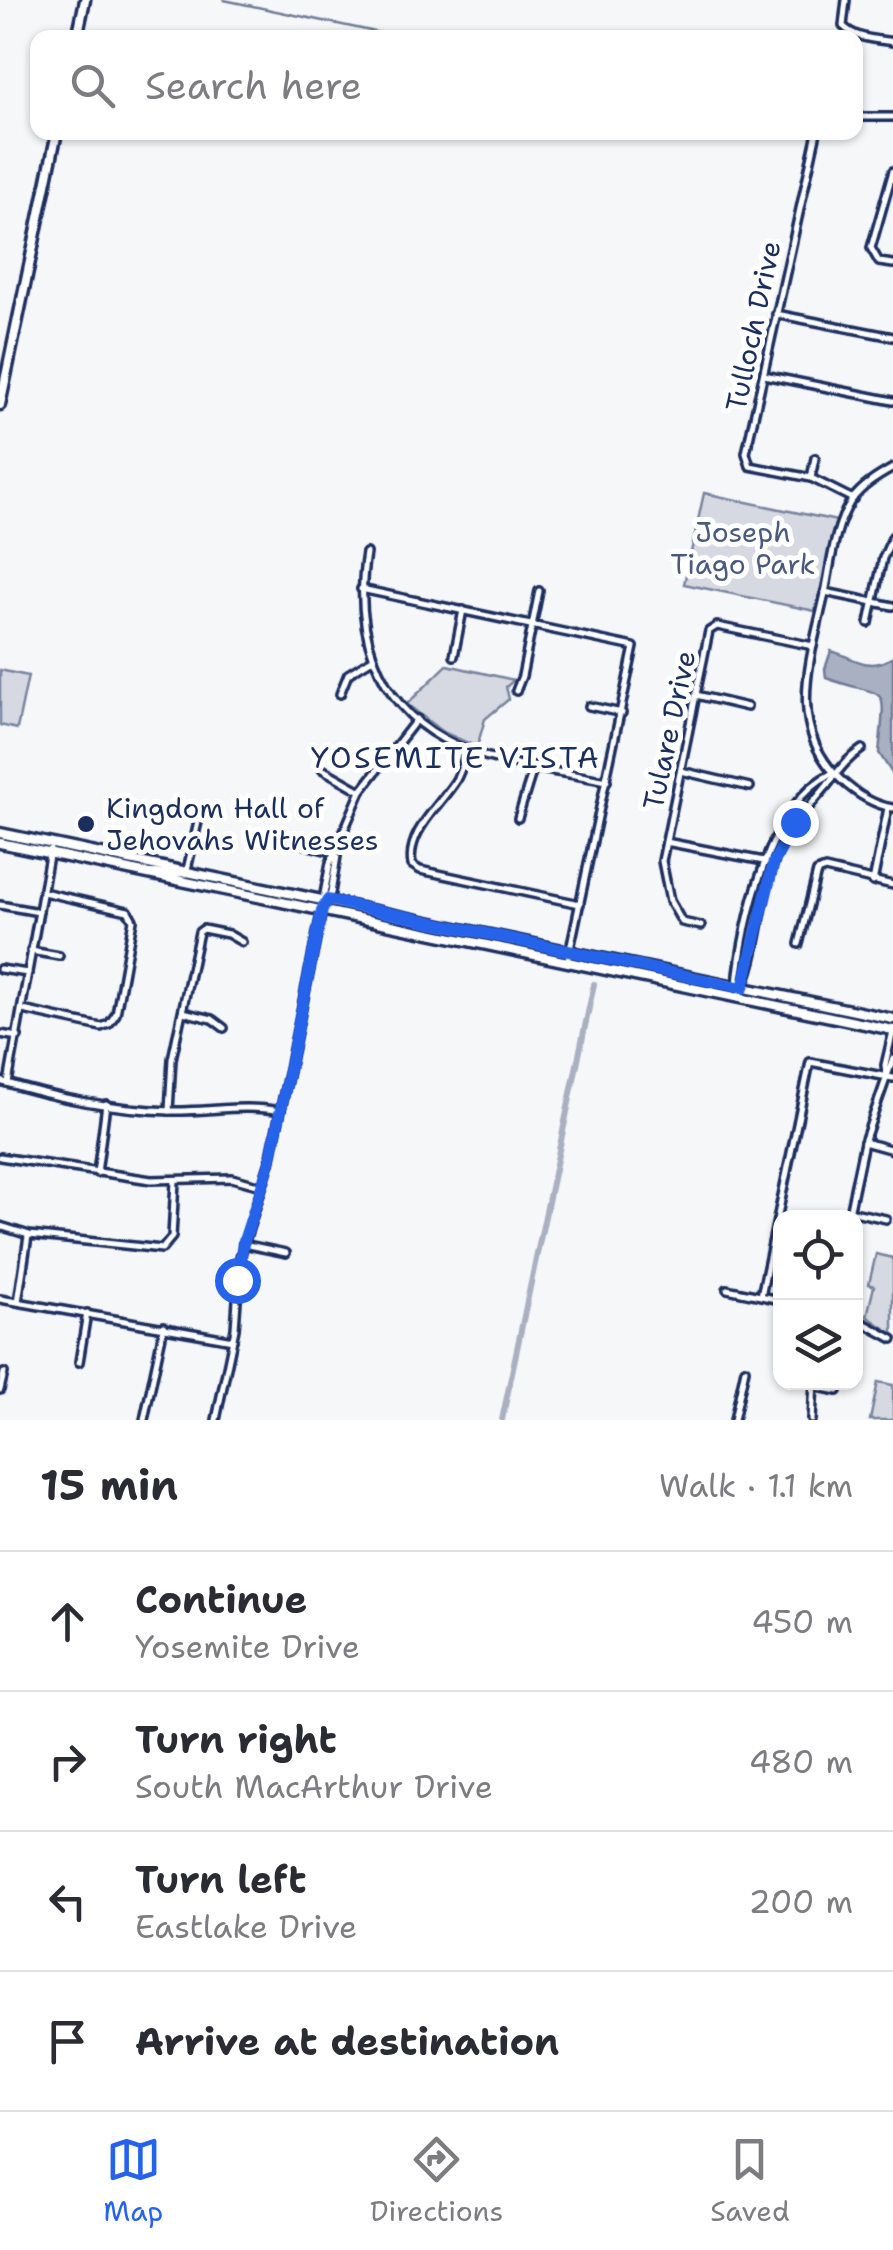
<!DOCTYPE html>
<html lang="en">
<head>
<meta charset="utf-8">
<style>
  body { margin:0; font-family:"Shantell Sans",sans-serif; background:#f2f2f3; color:#2b2b33 }
  .controls { position:absolute; right:30px; bottom:30px; display:grid; overflow:hidden; border-radius:20px; box-shadow:0 2px 8px #0004 }
  .controls button { width:90px; height:90px; display:grid; place-items:center; padding:0; border:0; border-bottom:2px solid #e1e1e2; background:#fff; color:#2b2b33; font:50px sans-serif }
  .stop { position:absolute; width:30px; height:30px; margin:-22px; border:8px solid #2563eb; border-radius:50%; background:#fff }
  .stop.end { background:#2563eb; border-color:#fff; box-shadow:0 2px 10px #0008 }
  .list { margin:0; padding:0; list-style:none }
  h2 { display:flex; justify-content:space-between; align-items:center; height:130px; margin:0; padding:0 40px; font-size:42px }
  h2 small { font-size:32px; font-weight:400; color:#7c7c81 }
  .list li { display:grid; grid-template-columns:65px 1fr auto; gap:30px; align-items:center; box-sizing:border-box; height:140px; padding:0 40px; border-top:2px solid #e1e1e2 }
  .list b { display:block; font-size:38px; white-space:nowrap }
  .list p { margin:0; font-size:32px; white-space:nowrap; color:#7c7c81 }
  .list em { font-size:32px; font-style:normal; color:#7c7c81 }
  .icon { flex:none; width:55px; height:55px; fill:none; stroke:currentColor; stroke-width:2; stroke-linecap:round; stroke-linejoin:round }
  .map { position:relative; flex:none; width:893px; height:1420px; overflow:hidden }
  .search { position:absolute; background:#fff; box-shadow:0 2px 8px #0004; left:30px; right:30px; top:30px; height:110px; display:flex; align-items:center; gap:25px; box-sizing:border-box; padding:0 35px; border-radius:20px; color:#7c7c81; font-size:38px }
  .sheet { height:690px; background:#fff }
  nav { display:flex; justify-content:space-around; align-items:center; box-sizing:border-box; height:140px; border-top:2px solid #e1e1e2; background:#fff; font-size:28px; color:#7c7c81 }
  nav a { display:grid; justify-items:center; gap:5px }
  nav .on { color:#2563eb }
  .map>svg:first-child { display:block }
  .green { fill:#d6d9e2; stroke:#7884a0; stroke-width:2.5 }
  .water { fill:#a9b0c1; stroke:#707c99; stroke-width:2.5 }
  .lines { fill:none; stroke-linecap:round; stroke-linejoin:round }
  .stream { stroke:#707c99; stroke-width:2.5 }
  .canal { stroke:#a9b0c1; stroke-width:6 }
  .street-casing { stroke:#1b2f5e; stroke-width:12 }
  .secondary-casing { stroke:#1b2f5e; stroke-width:15 }
  .street { stroke:#fff; stroke-width:5 }
  .secondary { stroke:#fff; stroke-width:8 }
  .route { stroke:#2563eb; stroke-width:12 }
  .poi-dot { fill:#1b2f5e; stroke:#fff; stroke-width:4 }
  .labels { text-anchor:middle; dominant-baseline:central; stroke-width:10; stroke-linejoin:round; paint-order:stroke }
  .street-label { font-size:28px; fill:#1b2f5e; stroke:#fff }
  .park-label { font-size:28px; fill:#4a5a7f; stroke:#fff }
  .poi-label { font-size:28px; fill:#1b2f5e; stroke:#fff; text-anchor:start }
  .neighbourhood-label { font-size:30px; letter-spacing:2.5px; fill:#1b2f5e; stroke:#fff }
</style>
</head>
<body>
<div class="map">
<svg width="893" height="1420" viewBox="0 0 893 1420">
  <rect width="100%" height="100%" fill="#f6f7f9"/>
  <filter id="ink" filterUnits="userSpaceOnUse"><feTurbulence type="fractalNoise" baseFrequency=".01" numOctaves="2"/><feDisplacementMap in="SourceGraphic" scale="20" xChannelSelector="R" yChannelSelector="G"/><feConvolveMatrix kernelMatrix="1 2 1 2 8 2 1 2 1" color-interpolation-filters="sRGB"/></filter>
  <g filter="url(#ink)">
    <g class="green">
      <path d="M704 493 837 521 815 611 684 584Z"/>
      <path d="M447 665 514 680 506 687 509 699 485 719 477 747 441 731 407 704Z"/>
      <path d="M0 670 28 676 17 729 0 725Z"/>
      <path d="M876 1254 893 1258V1334L867 1316 874 1286 869 1284Z"/>
      <path d="M878 1382 893 1385V1420H870Z"/>
    </g>
    <path class="water" d="M831 651C854 657 867 673 893 657V775L879 753C886 678 890 701 826 678L825 669Z"/>
    <g class="lines">
      <path class="stream" d="M224 0 404 38"/>
      <path class="canal" d="M502 1420 594 984"/>
      <g class="street-casing">
        <g id="street">
          <path d="M846 0 843 26C856 39 875 39 893 42"/>
          <path d="M856 117H893"/>
          <path d="M817 132 746 453 750 466 811 478 853 499"/>
          <path d="M893 171 871 248 879 262 893 264"/>
          <path d="M776 314 893 337"/>
          <path d="M764 375 893 401"/>
          <path d="M893 468C877 477 862 486 851 501 833 529 831 566 824 598 810 661 786 728 840 779 855 793 873 805 893 808"/>
          <path d="M811 478 815 458"/>
          <path d="M366 553C354 626 374 701 443 739 491 765 554 770 607 781"/>
          <path d="M361 589 634 647 567 963"/>
          <path d="M825 592 893 606"/>
          <path d="M869 623 883 558 893 536"/>
          <path d="M454 656 463 610"/>
          <path d="M516 691 522 676 539 591"/>
          <path d="M340 694 348 674 374 658"/>
          <path d="M696 695 747 707"/>
          <path d="M589 706 622 713"/>
          <path d="M468 749C464 760 461 771 456 780 440 806 406 832 412 865L420 870 580 904"/>
          <path d="M322 769 361 791"/>
          <path d="M681 771 750 787"/>
          <path d="M518 818 534 766"/>
          <path d="M666 842 774 863"/>
          <path d="M306 845 336 853"/>
          <path d="M142 872 186 874 201 809"/>
          <path d="M873 882 888 808"/>
          <path d="M323 899 330 863 361 791 417 719"/>
          <path d="M0 905 39 912"/>
          <path d="M322 910 331 893 337 856"/>
          <path d="M701 926 682 922 670 901 662 861 709 631 717 626 813 646"/>
          <path d="M799 944 817 872 825 869 893 885"/>
          <path d="M31 951 59 956"/>
          <path d="M0 969 28 973"/>
          <path d="M737 985C742 924 770 802 831 774"/>
          <path d="M738 998C761 955 758 901 776 856 788 828 807 810 826 787 838 772 845 760 862 749"/>
          <path d="M23 1010 101 1027 109 1024 116 1014 133 920 128 911 43 892"/>
          <path d="M183 1012 212 1019 224 1028"/>
          <path d="M0 1034 18 1037"/>
          <path d="M886 1074 885 1065 893 1031"/>
          <path d="M0 1081C54 1098 114 1109 170 1111 208 1112 243 1104 280 1111"/>
          <path d="M8 1083 50 850"/>
          <path d="M169 1111 172 1059 199 932 203 929 228 934 242 942"/>
          <path d="M864 1142 893 1150"/>
          <path d="M0 1157 151 1180 232 1178 261 1186"/>
          <path d="M97 1173 106 1104"/>
          <path d="M849 1211 886 1219"/>
          <path d="M848 1218 864 1142 893 1059"/>
          <path d="M0 1226 29 1235 162 1249 172 1237 175 1181"/>
          <path d="M243 1244 286 1253"/>
          <path d="M727 1289 780 1300"/>
          <path d="M761 1296 810 1062 893 1078"/>
          <path d="M0 1299 233 1340"/>
          <path d="M18 1302 28 1236"/>
          <path d="M856 1319 893 1339"/>
          <path d="M79 1362 87 1313"/>
          <path d="M813 1386 838 1391"/>
          <path d="M0 1390 4 1373"/>
          <path d="M144 1420 164 1326"/>
          <path d="M216 1420 235 1329 240 1257 270 1162 322 910"/>
          <path d="M734 1420 745 1369"/>
          <path d="M812 1420 814 1382"/>
        </g>
      </g>
      <g class="secondary-casing">
        <g id="secondary">
          <path d="M77 38 85 0"/>
          <path d="M0 405 57 132"/>
          <path d="M0 833 893 1019"/>
          <path d="M0 843 893 1030"/>
        </g>
      </g>
      <use href="#street" class="street"/>
      <use href="#secondary" class="secondary"/>
    </g>
  </g>
  <g class="lines" filter="url(#ink)">
    <path class="route" d="M237 1280 243 1244 270 1162 322 910 328 900 743 988 774 862 795 822"/>
  </g>
  <circle class="poi-dot" cx="86" cy="824" r="10"/>
  <g class="labels">
    <g class="street-label">
      <text transform="translate(753 326) rotate(-78)">Tulloch Drive</text>
      <text transform="translate(669 730) rotate(-78)">Tulare Drive</text>
    </g>
    <g class="park-label">
      <text x="743" y="532">Joseph<tspan x="743" dy="32">Tiago Park</tspan></text>
    </g>
    <g class="poi-label">
      <text x="106" y="808">Kingdom Hall of<tspan x="106" dy="32">Jehovahs Witnesses</tspan></text>
    </g>
    <g class="neighbourhood-label">
      <text x="456" y="757">YOSEMITE VISTA</text>
    </g>
  </g>
</svg>
<div class="controls">
<button><svg class="icon" aria-label="locate" viewBox="0 0 24 24"><circle cx="12" cy="12" r="6"/><path d="M12 2v4M12 18v4M2 12h4M18 12h4"/></svg></button>
<button><svg class="icon" aria-label="layers" viewBox="0 0 24 24"><path d="M12 4l9 5-9 5-9-5zM3 14l9 5 9-5"/></svg></button>
</div>
<div class="stop" style="left:237px;top:1280px"></div>
<div class="stop end" style="left:795px;top:822px"></div>
<div class="search"><svg class="icon" aria-label="search" viewBox="0 0 24 24"><circle cx="10" cy="10" r="6"/><path d="M15 15l6 6"/></svg>Search here</div>
</div>
<section class="sheet">
<h2>15 min<small>Walk · 1.1 km</small></h2>
<ul class="list">
<li><svg class="icon" aria-label="ahead" viewBox="0 0 24 24"><path d="M12 20V5M6 11l6-6 6 6"/></svg><div><b>Continue</b><p>Yosemite Drive</p></div><em>450 m</em></li>
<li><svg class="icon" aria-label="right" viewBox="0 0 24 24"><path d="M7 20v-9h11M14 6l5 5-5 5"/></svg><div><b>Turn right</b><p>South MacArthur Drive</p></div><em>480 m</em></li>
<li><svg class="icon" aria-label="left" viewBox="0 0 24 24"><path d="M17 20v-9H6M10 6l-5 5 5 5"/></svg><div><b>Turn left</b><p>Eastlake Drive</p></div><em>200 m</em></li>
<li><svg class="icon" aria-label="arrive" viewBox="0 0 24 24"><path d="M6 21V4h12l-3 4 3 4H6"/></svg><div><b>Arrive at destination</b></div></li>
</ul>
</section>
<nav>
<a class="on"><svg class="icon" aria-label="map" viewBox="0 0 24 24"><path d="M3 6l6-2 6 2 6-2v14l-6 2-6-2-6 2zM9 4v14M15 6v14"/></svg>Map</a>
<a><svg class="icon" aria-label="directions" viewBox="0 0 24 24"><path d="M12 3l9 9-9 9-9-9zM9 14v-3h6M13 9l2 2-2 2"/></svg>Directions</a>
<a><svg class="icon" aria-label="saved" viewBox="0 0 24 24"><path d="M7 4h10v16l-5-4-5 4z"/></svg>Saved</a>
</nav>
</body>
</html>
